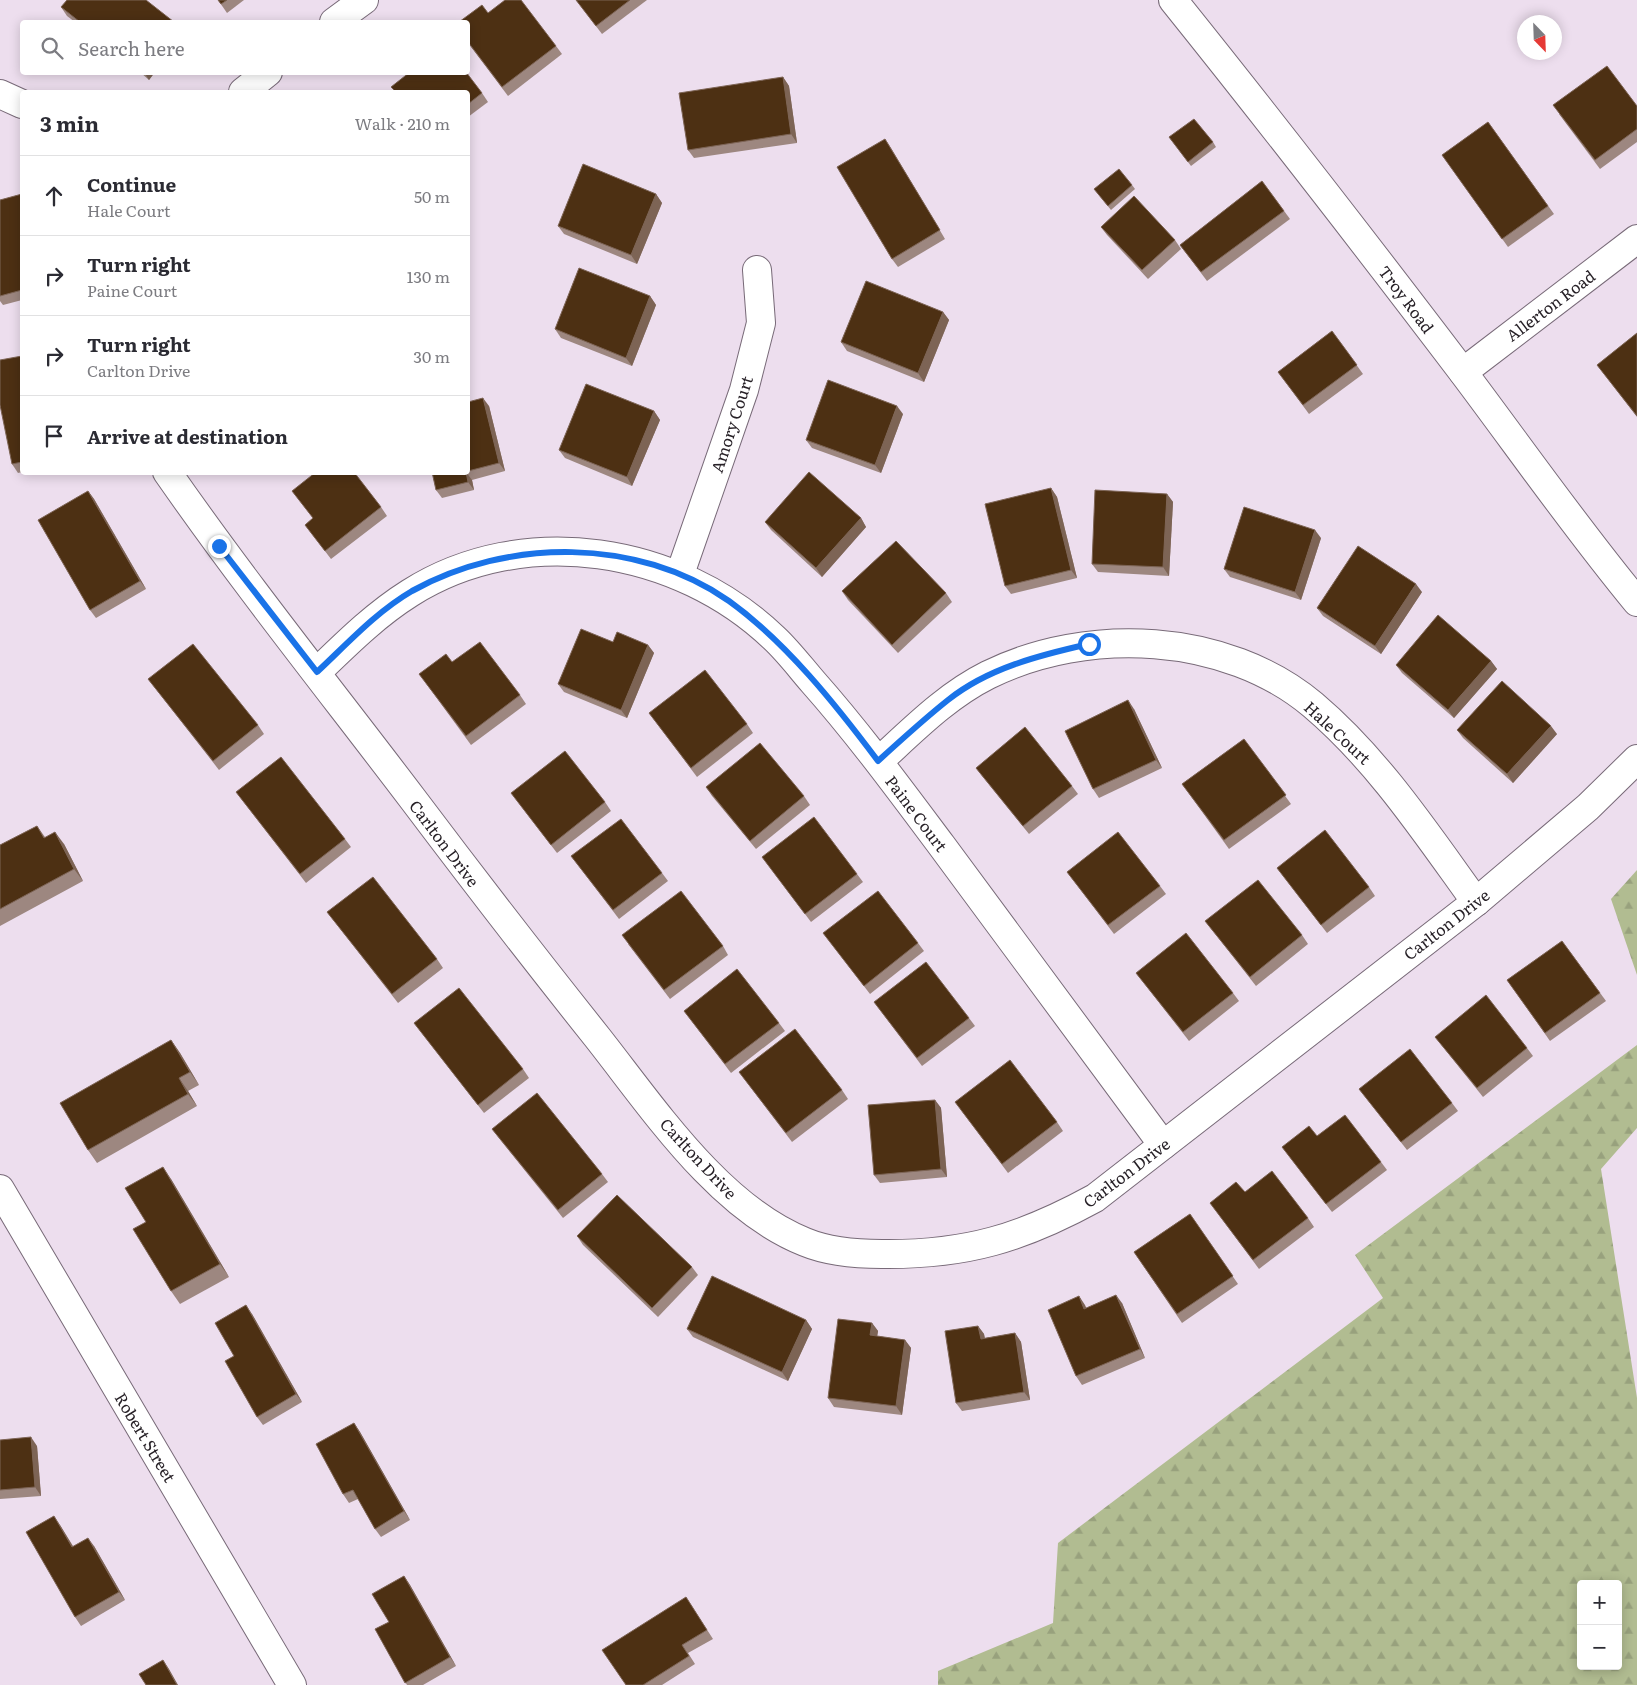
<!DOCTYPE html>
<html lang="en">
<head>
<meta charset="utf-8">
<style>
  body { margin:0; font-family:Literata,serif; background:#f7f7f7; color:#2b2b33 }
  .controls { position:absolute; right:15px; bottom:15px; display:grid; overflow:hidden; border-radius:5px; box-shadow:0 2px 12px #0003 }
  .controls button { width:45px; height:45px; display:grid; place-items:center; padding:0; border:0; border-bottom:1px solid #e1e1e2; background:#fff; color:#2b2b33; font:25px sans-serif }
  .compass { position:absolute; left:1517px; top:15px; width:45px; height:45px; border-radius:50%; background:#fff; box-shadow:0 2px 12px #0003; rotate:157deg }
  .stop { position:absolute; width:15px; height:15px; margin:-11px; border:4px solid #1a73e8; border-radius:50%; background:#fff }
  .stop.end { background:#1a73e8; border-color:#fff; box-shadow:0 1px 5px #0008 }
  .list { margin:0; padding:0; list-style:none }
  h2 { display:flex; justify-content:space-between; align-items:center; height:65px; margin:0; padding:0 20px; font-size:21px }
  h2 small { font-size:16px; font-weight:400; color:#7c7c81 }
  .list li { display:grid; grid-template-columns:32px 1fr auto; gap:15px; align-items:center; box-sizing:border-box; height:80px; padding:0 20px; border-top:1px solid #e1e1e2 }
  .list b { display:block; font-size:19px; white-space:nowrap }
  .list p { margin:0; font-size:16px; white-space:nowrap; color:#7c7c81 }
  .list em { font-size:16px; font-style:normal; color:#7c7c81 }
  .icon { flex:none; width:28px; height:28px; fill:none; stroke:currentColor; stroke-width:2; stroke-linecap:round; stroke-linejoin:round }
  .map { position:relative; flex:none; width:1637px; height:1685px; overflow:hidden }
  .search { position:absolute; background:#fff; box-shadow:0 2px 12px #0003; left:20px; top:20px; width:450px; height:55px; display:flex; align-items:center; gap:12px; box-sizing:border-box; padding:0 18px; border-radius:5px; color:#7c7c81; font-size:19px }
  .panel { position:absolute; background:#fff; box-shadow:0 2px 12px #0003; left:20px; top:90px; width:450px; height:385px; border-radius:5px }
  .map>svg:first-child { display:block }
  .forest { fill:url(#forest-firs); fill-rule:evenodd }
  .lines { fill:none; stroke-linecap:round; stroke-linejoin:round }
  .minor-casing { stroke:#786a78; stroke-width:30 }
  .tertiary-casing { stroke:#786a78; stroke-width:30 }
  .minor { stroke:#fff; stroke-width:28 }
  .tertiary { stroke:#fff; stroke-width:28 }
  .wall { fill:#9d8780 }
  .shaded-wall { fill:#7d6455 }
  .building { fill:#4d3013; stroke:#7d6455 }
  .route { stroke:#1a73e8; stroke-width:6 }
  .labels { text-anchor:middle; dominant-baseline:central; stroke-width:5; stroke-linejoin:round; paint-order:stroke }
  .street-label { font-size:16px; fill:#272127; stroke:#fff }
</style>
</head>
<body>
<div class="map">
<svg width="1637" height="1685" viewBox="0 0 1637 1685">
  <defs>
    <pattern id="forest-firs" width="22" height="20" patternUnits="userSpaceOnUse" patternTransform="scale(1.25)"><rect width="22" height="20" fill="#b1bc91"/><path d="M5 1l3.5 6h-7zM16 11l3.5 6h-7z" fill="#98a17d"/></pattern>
  </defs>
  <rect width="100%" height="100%" fill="#eddeee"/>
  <g class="forest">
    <path d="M1637 870V975L1611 899Z"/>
    <path d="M1637 1045V1128L1601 1169 1637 1398V1685H938V1671L1053 1623 1058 1543 1383 1298 1355 1255ZM1581 1584H1618V1666H1581Z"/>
  </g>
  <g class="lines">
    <g class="minor-casing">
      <g id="minor">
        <path d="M334 22 364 0"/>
        <path d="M243 92 268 72"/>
        <path d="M0 94 22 104"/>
        <path d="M1463 372 1637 239"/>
        <path d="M167 472C245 584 330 690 412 798 473 879 534 958 597 1037 653 1108 719 1208 805 1242 829 1252 856 1254 882 1254 966 1255 1022 1238 1095 1198L1476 902 1588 807 1637 759"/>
        <path d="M680 574 744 390 761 323 757 270"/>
        <path d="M317 672C346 644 375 615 410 593 524 521 679 547 774 638 788 651 800 667 813 682 859 734 900 790 942 846 1015 945 1089 1045 1163 1145"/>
        <path d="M879 761C913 730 946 696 988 675 1087 626 1226 632 1313 705 1378 760 1426 833 1476 902"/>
        <path d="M0 1189 292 1685"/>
      </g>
    </g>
    <g class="tertiary-casing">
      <path id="tertiary" d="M1173 0C1271 122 1367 246 1462 371 1520 448 1575 527 1637 602"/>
    </g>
    <use href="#minor" class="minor"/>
    <use href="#tertiary" class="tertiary"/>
  </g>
  <g class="wall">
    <path d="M218 0H244L227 13Z"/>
    <path d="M576 0H647L602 34Z"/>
    <path d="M61 7 174 22H75L67 16Z"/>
    <path d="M488 13 556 46 562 54 508 96 468 43V22Z"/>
    <path d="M140 72H155L149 80Z"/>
    <path d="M783 77 789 86 797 143 694 158 688 150Z"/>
    <path d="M468 92 482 93 488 102 468 117Z"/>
    <path d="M1637 106V142L1600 169 1559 114Z"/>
    <path d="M1488 122 1554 214 1508 247 1442 155Z"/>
    <path d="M1169 137 1213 142 1216 147 1191 166Z"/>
    <path d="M885 139 891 148 945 239 898 267 892 259Z"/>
    <path d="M1262 181 1290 219 1207 281 1180 245Z"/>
    <path d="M1132 185 1135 189 1111 210 1094 189Z"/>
    <path d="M22 194V300L3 305 0 301V200Z"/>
    <path d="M656 194 662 203 637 264 564 234 558 226Z"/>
    <path d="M1101 227 1175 240 1181 249 1148 279 1107 235Z"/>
    <path d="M650 296 656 305 632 366 561 338 555 329Z"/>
    <path d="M943 312 949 320 924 382 847 351 841 342Z"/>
    <path d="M1332 331 1363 374 1309 414 1278 372Z"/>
    <path d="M1637 333V417L1597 365Z"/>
    <path d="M22 356V472L18 473 12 464Z"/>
    <path d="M468 402 489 406 505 471 472 480 474 490 442 498 436 490 432 472H468Z"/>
    <path d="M654 411 660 420 632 486 565 458 559 450Z"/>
    <path d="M903 414 881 473 812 448 806 440Z"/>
    <path d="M1051 488 1057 497 1077 578 1011 594 1005 586Z"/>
    <path d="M88 491 94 499 146 589 96 618 90 610Z"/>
    <path d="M292 491 381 507 387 516 331 559 305 525 313 518Z"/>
    <path d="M1167 494 1173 502 1169 576 1098 572 1092 564Z"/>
    <path d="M861 518 866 527 822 577 771 530 765 522Z"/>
    <path d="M1321 538 1301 600 1230 577 1224 569Z"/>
    <path d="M842 591 946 593 952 602 898 653 848 600Z"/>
    <path d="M1422 592 1381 654 1323 616 1317 608Z"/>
    <path d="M613 642 648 645 654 653 627 718 564 692 558 684Z"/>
    <path d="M1491 661 1497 669 1454 718 1402 673 1396 665Z"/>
    <path d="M452 662 520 695 526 704 471 745 425 682Z"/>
    <path d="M148 679 258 725 264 734 219 770Z"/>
    <path d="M1134 709 1162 768 1099 798 1093 789Z"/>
    <path d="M649 713 747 724 753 733 697 777Z"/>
    <path d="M1457 730 1557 734 1513 783 1463 738Z"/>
    <path d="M1244 739 1291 804 1229 849 1182 784Z"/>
    <path d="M976 768 1072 786 1078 794 1029 834 982 776Z"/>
    <path d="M706 787 804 796 810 805 756 849 712 796Z"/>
    <path d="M236 792 345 839 351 847 306 883Z"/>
    <path d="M511 793 605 802 611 811 557 853Z"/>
    <path d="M37 826 45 837 64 844 83 881 0 926V845Z"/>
    <path d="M571 856 662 873 668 881 619 919Z"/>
    <path d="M762 857 857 874 863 882 811 922Z"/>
    <path d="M1277 868 1369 887 1375 896 1327 933Z"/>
    <path d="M1067 872 1160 886 1166 894 1114 934Z"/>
    <path d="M327 912 437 959 443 968 398 1003Z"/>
    <path d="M1205 921 1302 935 1308 944 1256 986Z"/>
    <path d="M823 933 918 943 924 951 870 994Z"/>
    <path d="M1562 941 1606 1001 1550 1041 1507 980Z"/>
    <path d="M628 944 723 946 728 955 670 999Z"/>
    <path d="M1136 973 1233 993 1239 1001 1189 1041Z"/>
    <path d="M874 1002 969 1018 975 1026 922 1066Z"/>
    <path d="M684 1011 779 1023 785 1031 731 1073Z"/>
    <path d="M414 1023 523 1069 529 1078 484 1113Z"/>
    <path d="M1435 1037 1527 1048 1533 1056 1483 1097Z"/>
    <path d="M171 1040 180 1053 199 1085 188 1091 197 1106 97 1163 88 1150Z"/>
    <path d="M739 1072 842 1090 848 1099 792 1142Z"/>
    <path d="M1359 1089 1452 1103 1458 1111 1407 1150Z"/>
    <path d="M935 1100 941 1108 947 1177 880 1183 874 1175Z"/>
    <path d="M961 1110 1057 1122 1063 1131 1008 1173Z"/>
    <path d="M492 1129 602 1174 608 1182 563 1218 498 1137Z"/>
    <path d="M1317 1136 1381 1162 1387 1170 1332 1212 1282 1147Z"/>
    <path d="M171 1179 229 1277 180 1304 171 1291 146 1222Z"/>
    <path d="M1245 1192 1308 1218 1314 1227 1259 1269 1210 1203Z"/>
    <path d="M1190 1214 1238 1284 1182 1323 1134 1252Z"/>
    <path d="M577 1236 692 1267 698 1275 658 1317 583 1245Z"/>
    <path d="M1079 1296 1086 1308 1122 1303 1145 1358 1082 1385 1076 1376Z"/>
    <path d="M252 1314 302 1402 263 1425 257 1417 234 1356Z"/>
    <path d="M806 1320 812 1329 788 1381 693 1337 687 1329Z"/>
    <path d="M872 1323 878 1331 877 1336 905 1340 911 1348 902 1415 834 1407 828 1398Z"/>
    <path d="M978 1326 984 1334 985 1338 1015 1333 1021 1342 1030 1400 962 1411 956 1403Z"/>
    <path d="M354 1423 360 1432 410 1520 381 1537 375 1529 358 1499 349 1503 343 1494Z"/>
    <path d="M0 1440 37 1446 41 1496 0 1499Z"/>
    <path d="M60 1525 73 1546H94L125 1600 81 1626 75 1617Z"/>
    <path d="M404 1576 410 1585 456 1666 423 1685H407L375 1629 389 1622Z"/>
    <path d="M686 1597 713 1639 688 1653 695 1664 662 1685H626Z"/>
  </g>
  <g class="shaded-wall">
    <path d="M144 72H155L149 80Z"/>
    <path d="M783 77 789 86 797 143 791 134Z"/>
    <path d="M656 194 662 203 637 264 631 255Z"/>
    <path d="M650 296 656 305 632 366 626 358Z"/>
    <path d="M943 312 949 320 924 382 918 373Z"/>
    <path d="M483 398 489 406 505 471 499 463Z"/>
    <path d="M897 406 903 414 881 473 875 465Z"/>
    <path d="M654 411 660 420 632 486 627 477Z"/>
    <path d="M466 472 472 480 474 490 468 482Z"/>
    <path d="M1051 488 1057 497 1077 578 1071 570Z"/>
    <path d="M88 491 94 499 146 589 140 581Z"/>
    <path d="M1167 494 1173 502 1169 576 1163 567Z"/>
    <path d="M861 518 866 527 822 577 816 568Z"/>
    <path d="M1315 530 1321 538 1301 600 1295 592Z"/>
    <path d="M1416 584 1422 592 1381 654 1375 646Z"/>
    <path d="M648 645 654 653 627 718 621 710Z"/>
    <path d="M1491 661 1497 669 1454 718 1448 710Z"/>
    <path d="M1128 700 1134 709 1162 768 1156 760Z"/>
    <path d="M1551 726 1557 734 1513 783 1507 774Z"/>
    <path d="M55 832 64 844 83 881 74 869Z"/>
    <path d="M171 1040 180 1053 199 1085 190 1072Z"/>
    <path d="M179 1078 188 1091 197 1106 188 1094Z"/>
    <path d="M935 1100 941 1108 947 1177 941 1169Z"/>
    <path d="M163 1167 171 1179 229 1277 220 1264Z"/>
    <path d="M1116 1295 1122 1303 1145 1358 1140 1349Z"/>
    <path d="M1079 1296 1085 1305 1090 1317 1084 1309Z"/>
    <path d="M246 1305 252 1314 302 1402 296 1394Z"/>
    <path d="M806 1320 812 1329 788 1381 782 1372Z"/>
    <path d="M872 1323 878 1331 876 1344 870 1335Z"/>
    <path d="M978 1326 984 1334 986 1347 981 1339Z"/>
    <path d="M1015 1333 1021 1342 1030 1400 1024 1392Z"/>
    <path d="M905 1340 911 1348 902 1415 896 1406Z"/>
    <path d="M354 1423 360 1432 410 1520 404 1511Z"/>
    <path d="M31 1437 37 1446 41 1496 35 1487Z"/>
    <path d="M54 1516 60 1525 78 1555 72 1547Z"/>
    <path d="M88 1538 94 1546 125 1600 119 1592Z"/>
    <path d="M404 1576 410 1585 456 1666 450 1657Z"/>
    <path d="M163 1660 169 1669 178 1685H177Z"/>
  </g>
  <g class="building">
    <path d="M67 0H146L174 22H80L61 7Z"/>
    <path d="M218 0H227L221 4Z"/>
    <path d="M505 0H521L556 46 502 87 468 42V22H459L482 5 488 13Z"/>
    <path d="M576 0H630L596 26Z"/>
    <path d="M1607 66 1637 106V129L1595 160 1553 105Z"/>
    <path d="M410 72H466L482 93 468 104V92H396L391 87Z"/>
    <path d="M783 77 791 134 688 150 679 93Z"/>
    <path d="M1194 119 1213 142 1188 162 1169 137Z"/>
    <path d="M1488 122 1548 206 1502 239 1442 155Z"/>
    <path d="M885 139 940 230 892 259 837 167Z"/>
    <path d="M583 164 656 194 631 255 558 226Z"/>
    <path d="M1119 169 1132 185 1108 206 1094 189Z"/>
    <path d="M1262 181 1284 211 1201 272 1180 245Z"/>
    <path d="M22 194V290L0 296V200Z"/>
    <path d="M1134 196 1175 240 1142 270 1101 227Z"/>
    <path d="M579 268 650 296 626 358 555 329Z"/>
    <path d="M866 281 943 312 918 373 841 342Z"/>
    <path d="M1332 331 1357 365 1303 405 1278 372Z"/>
    <path d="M1637 333V416L1597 365Z"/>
    <path d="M22 356V462L12 464 0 405V360Z"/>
    <path d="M828 380 897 406 875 465 806 440Z"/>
    <path d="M586 384 654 411 627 477 559 450Z"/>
    <path d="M483 398 499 463 468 471V402Z"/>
    <path d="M316 472H354L381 507 325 551 305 525 313 518 292 491Z"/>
    <path d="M432 472H466L468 482 436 490Z"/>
    <path d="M809 472 861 518 816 568 765 522Z"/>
    <path d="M1051 488 1071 570 1005 586 985 504Z"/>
    <path d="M1095 490 1167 494 1163 567 1092 564Z"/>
    <path d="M88 491 140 581 90 610 38 520Z"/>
    <path d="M1244 507 1315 530 1295 592 1224 569Z"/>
    <path d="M896 541 946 593 892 645 842 591Z"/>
    <path d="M1358 546 1416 584 1375 646 1317 608Z"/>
    <path d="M1438 615 1491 661 1448 710 1396 665Z"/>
    <path d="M581 629 613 642 617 632 648 645 621 710 558 684Z"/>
    <path d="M480 642 520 695 466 736 419 674 446 654 452 662Z"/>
    <path d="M193 644 258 725 213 761 148 679Z"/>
    <path d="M705 670 747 724 691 768 649 713Z"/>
    <path d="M1502 681 1551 726 1507 774 1457 730Z"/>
    <path d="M1128 700 1156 760 1093 789 1065 731Z"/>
    <path d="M1025 727 1072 786 1023 826 976 768Z"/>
    <path d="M1244 739 1286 795 1224 840 1182 784Z"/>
    <path d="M760 743 804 796 750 841 706 787Z"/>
    <path d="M565 751 605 802 551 845 511 793Z"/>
    <path d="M281 757 345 839 300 874 236 792Z"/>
    <path d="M814 817 857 874 805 914 762 857Z"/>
    <path d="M621 819 662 873 613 910 571 856Z"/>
    <path d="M37 826 44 838 55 832 74 869 0 909V845Z"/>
    <path d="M1325 830 1369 887 1321 925 1277 868Z"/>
    <path d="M1118 832 1160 886 1108 925 1067 872Z"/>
    <path d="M373 877 437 959 392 994 327 912Z"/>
    <path d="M1258 880 1302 935 1250 977 1205 921Z"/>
    <path d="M681 891 723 946 664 990 622 935Z"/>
    <path d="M878 891 918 943 864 986 823 933Z"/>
    <path d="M1186 933 1233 993 1183 1032 1136 973Z"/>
    <path d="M1562 941 1600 993 1545 1033 1507 980Z"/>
    <path d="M926 962 969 1018 917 1058 874 1002Z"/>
    <path d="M737 969 779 1023 725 1064 684 1011Z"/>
    <path d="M459 988 523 1069 478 1105 414 1023Z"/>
    <path d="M1486 995 1527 1048 1477 1088 1435 1037Z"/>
    <path d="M795 1029 842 1090 786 1133 739 1072Z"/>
    <path d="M171 1040 190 1072 179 1078 188 1094 88 1150 60 1103Z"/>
    <path d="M1410 1049 1452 1103 1401 1142 1359 1089Z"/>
    <path d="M1010 1060 1057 1122 1002 1164 955 1102Z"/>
    <path d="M537 1093 602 1174 558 1210 492 1129Z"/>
    <path d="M935 1100 941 1169 874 1175 868 1105Z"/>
    <path d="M1345 1115 1381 1162 1326 1204 1282 1147 1309 1126 1317 1136Z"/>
    <path d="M163 1167 220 1264 171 1291 133 1229 146 1222 125 1188Z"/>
    <path d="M1272 1171 1308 1218 1253 1260 1210 1203 1236 1182 1245 1192Z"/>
    <path d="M617 1195 692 1267 652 1308 577 1236Z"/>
    <path d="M1190 1214 1233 1276 1177 1314 1134 1252Z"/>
    <path d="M712 1276 806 1320 782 1372 687 1329Z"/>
    <path d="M1116 1295 1140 1349 1076 1376 1048 1310 1079 1296 1084 1309Z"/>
    <path d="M246 1305 296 1394 257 1417 225 1361 234 1356 215 1323Z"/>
    <path d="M838 1319 872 1323 870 1335 905 1340 896 1406 828 1398Z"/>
    <path d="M978 1326 981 1339 1015 1333 1024 1392 956 1403 945 1331Z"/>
    <path d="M354 1423 404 1511 375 1529 353 1490 343 1494 316 1444Z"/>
    <path d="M31 1437 35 1487 0 1490V1440Z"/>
    <path d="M54 1516 72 1547 88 1538 119 1592 75 1617 26 1532Z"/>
    <path d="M404 1576 450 1657 405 1683 375 1629 389 1622 372 1594Z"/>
    <path d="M686 1597 707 1630 682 1645 689 1656 643 1685H626L602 1650Z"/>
    <path d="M163 1660 177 1685H146L139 1674Z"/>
  </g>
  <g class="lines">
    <path class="route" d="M219 546 317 672C347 644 376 612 412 591 508 538 637 537 729 601 786 642 836 705 878 761 901 740 924 719 948 700 988 668 1040 655 1089 644"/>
  </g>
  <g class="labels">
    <g class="street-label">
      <text transform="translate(1407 299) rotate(53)">Troy Road</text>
      <text transform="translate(1550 305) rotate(-37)">Allerton Road</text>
      <text transform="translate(731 424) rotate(-72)">Amory Court</text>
      <text transform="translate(1338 732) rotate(43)">Hale Court</text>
      <text transform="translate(917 813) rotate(53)">Paine Court</text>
      <text transform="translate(445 843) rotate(53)">Carlton Drive</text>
      <text transform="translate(1446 924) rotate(-38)">Carlton Drive</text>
      <text transform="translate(699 1158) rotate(47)">Carlton Drive</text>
      <text transform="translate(1126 1172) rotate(-37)">Carlton Drive</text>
      <text transform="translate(146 1437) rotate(59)">Robert Street</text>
    </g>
  </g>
</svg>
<div class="controls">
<button>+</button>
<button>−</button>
</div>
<svg class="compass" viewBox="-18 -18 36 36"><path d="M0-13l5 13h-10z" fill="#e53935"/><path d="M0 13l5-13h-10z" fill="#7c7c81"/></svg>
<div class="stop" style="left:1089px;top:644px"></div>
<div class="stop end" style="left:219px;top:546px"></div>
<div class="search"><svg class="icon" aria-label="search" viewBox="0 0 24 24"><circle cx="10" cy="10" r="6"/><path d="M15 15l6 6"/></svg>Search here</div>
<section class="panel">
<h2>3 min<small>Walk · 210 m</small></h2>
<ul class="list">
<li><svg class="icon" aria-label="ahead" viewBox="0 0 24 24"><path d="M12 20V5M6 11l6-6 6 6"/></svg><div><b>Continue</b><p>Hale Court</p></div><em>50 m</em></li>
<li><svg class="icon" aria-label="right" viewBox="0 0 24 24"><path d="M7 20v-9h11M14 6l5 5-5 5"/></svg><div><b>Turn right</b><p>Paine Court</p></div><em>130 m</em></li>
<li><svg class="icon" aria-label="right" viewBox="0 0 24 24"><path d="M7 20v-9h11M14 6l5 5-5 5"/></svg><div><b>Turn right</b><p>Carlton Drive</p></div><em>30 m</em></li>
<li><svg class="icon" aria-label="arrive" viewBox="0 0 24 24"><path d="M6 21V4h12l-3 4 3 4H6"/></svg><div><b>Arrive at destination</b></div></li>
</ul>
</section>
</div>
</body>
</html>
